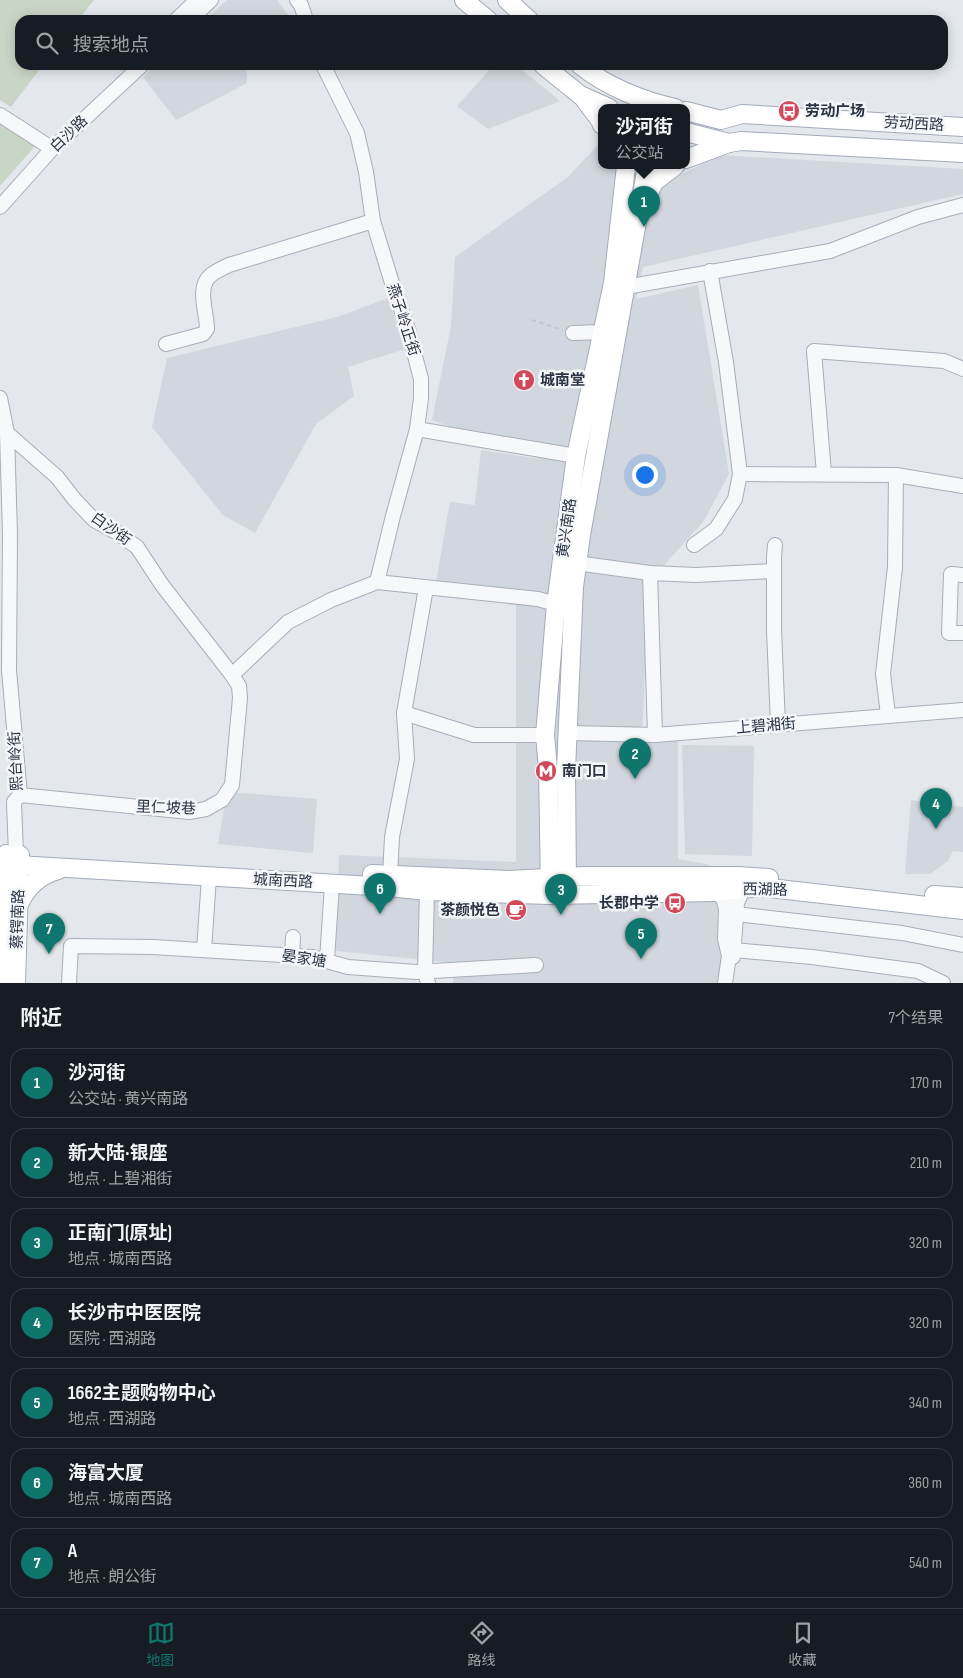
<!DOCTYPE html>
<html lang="zh">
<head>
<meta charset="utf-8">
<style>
  body { margin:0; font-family:"Sofia Sans Condensed","Noto Sans SC",sans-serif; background:#242831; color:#f1f3f6 }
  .you { position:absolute; left:644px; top:474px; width:18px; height:18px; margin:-12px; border:4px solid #fff; border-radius:50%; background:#1a73e8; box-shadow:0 0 0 8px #1a73e833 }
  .badge { display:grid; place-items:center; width:32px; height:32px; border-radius:50%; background:#0f766e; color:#fff; font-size:16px; font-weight:700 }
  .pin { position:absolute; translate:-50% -41px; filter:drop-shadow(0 1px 2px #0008) }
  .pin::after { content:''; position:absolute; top:26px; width:18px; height:15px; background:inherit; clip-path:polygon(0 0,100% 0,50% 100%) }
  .popup { position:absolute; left:598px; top:104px; width:92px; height:65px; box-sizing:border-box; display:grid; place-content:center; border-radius:10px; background:#171b24; filter:drop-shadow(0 1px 4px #0005); font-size:16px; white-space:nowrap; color:#9ea1a6 }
  .popup b { font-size:19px; color:#f1f3f6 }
  .popup::after { content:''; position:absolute; left:50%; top:100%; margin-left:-10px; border:10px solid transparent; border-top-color:#171b24 }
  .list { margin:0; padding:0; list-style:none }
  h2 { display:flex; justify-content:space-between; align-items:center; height:65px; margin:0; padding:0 20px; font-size:21px }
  h2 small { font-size:16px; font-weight:400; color:#9ea1a6 }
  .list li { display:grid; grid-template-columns:32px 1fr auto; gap:15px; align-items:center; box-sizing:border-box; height:70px; margin:0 10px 10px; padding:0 10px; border:1px solid #363941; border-radius:15px }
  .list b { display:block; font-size:19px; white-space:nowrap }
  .list p { margin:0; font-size:16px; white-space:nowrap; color:#9ea1a6 }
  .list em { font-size:16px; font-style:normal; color:#9ea1a6 }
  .icon { flex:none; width:28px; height:28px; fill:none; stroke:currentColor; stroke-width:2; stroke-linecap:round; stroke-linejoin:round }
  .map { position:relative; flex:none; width:963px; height:983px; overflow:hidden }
  .search { position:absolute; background:#171b24; box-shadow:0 2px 12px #0003; left:15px; right:15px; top:15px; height:55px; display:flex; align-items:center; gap:12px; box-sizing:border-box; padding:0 18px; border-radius:15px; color:#9ea1a6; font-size:19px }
  .sheet { height:625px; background:#171b24 }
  nav { display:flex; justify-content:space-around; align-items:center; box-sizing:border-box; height:70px; border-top:1px solid #363941; background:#171b24; font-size:14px; color:#9ea1a6 }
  nav a { display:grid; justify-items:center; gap:2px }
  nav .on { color:#0f766e }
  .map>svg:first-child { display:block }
  .built { fill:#d2d6de }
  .green { fill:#c9d6c5 }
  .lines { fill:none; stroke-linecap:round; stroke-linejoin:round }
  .minor-casing { stroke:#a9aeb7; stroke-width:16 }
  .major-casing { stroke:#a3abb8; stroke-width:20 }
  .path { stroke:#c2c5cb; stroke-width:2; stroke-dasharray:4 4; stroke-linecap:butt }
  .minor { stroke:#f7f8fa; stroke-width:14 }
  .major { stroke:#fff; stroke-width:18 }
  .labels { text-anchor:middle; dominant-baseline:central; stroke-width:5; stroke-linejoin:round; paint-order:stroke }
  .poi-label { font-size:15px; font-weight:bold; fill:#2b3445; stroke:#f4f6f9; text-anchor:start }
  .street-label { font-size:15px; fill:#2b3445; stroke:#f4f6f9 }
</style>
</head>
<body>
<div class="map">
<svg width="963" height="983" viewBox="0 0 963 983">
  <rect width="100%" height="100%" fill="#e4e7ec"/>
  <g class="built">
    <path d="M227 0H277L291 19 289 20H205Z"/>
    <path d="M156 65H246L247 83 176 120 143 77Z"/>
    <path d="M494 65H516L560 101 488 129 457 106Z"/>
    <path d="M601 142 602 166H664L660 187 718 155 963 169V194L643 267 636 299 698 285 729 474 703 522 648 583 642 743 678 740V859L710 865 709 889 719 903 723 949 719 983H453L454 963 336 951 339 855 516 862V604L519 589 436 582 450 502 475 505 481 450 540 459 432 420 451 326 455 257 568 177Z"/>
    <path d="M388 298 405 349 348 367 354 396 316 424 255 533 223 515 152 427 167 358 337 317Z"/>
    <path d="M682 745 754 746 752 856 685 854Z"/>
    <path d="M227 792 317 799 313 853 218 844Z"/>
    <path d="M911 800 963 807V852L953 851 948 861 930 874H905Z"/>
  </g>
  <g class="green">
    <path d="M0 0H94L78 20H20V65H43L11 107 0 100Z"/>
    <path d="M0 122 36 145 0 186Z"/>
  </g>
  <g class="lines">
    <g class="minor-casing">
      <g id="minor">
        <path d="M297 0 301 5 306 20"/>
        <path d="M176 20 195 2"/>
        <path d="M190 20 211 0"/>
        <path d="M323 65 357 133 366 172 373 221 392 283 408 329 421 379V398L417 429 393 516 377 582"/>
        <path d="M0 115 45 144"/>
        <path d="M0 207 51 150 142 65"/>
        <path d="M626 287 830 251 918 217 963 205"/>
        <path d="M573 333 602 332"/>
        <path d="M166 344 203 334 207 329C207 312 196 287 211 275 216 271 223 268 229 265L373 221"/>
        <path d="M0 398 7 433 10 534 9 670 20 795 14 802 16 854"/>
        <path d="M417 429 576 456"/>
        <path d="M7 433 57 477 75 500 94 520 116 532 137 547 162 585 232 675 239 686 240 698 232 785 222 800 206 809 189 812 20 795"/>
        <path d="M740 474 896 475 963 486"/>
        <path d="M824 474 814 351 944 361 963 369"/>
        <path d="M694 545 716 529 735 499 740 474 726 362 710 271"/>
        <path d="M775 545 774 557V630L778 725"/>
        <path d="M568 562 650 573 696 575 774 571"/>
        <path d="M650 573 655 735"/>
        <path d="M963 575 951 574 949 633H963"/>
        <path d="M232 675 288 622 331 600 377 582 538 599 556 604"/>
        <path d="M404 713 474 735H545"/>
        <path d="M888 715 883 674 895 567 896 475"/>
        <path d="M569 733 655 735 963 710"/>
        <path d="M390 875 392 837 407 759 404 713 426 588"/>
        <path d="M427 891 425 972 428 983"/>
        <path d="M714 892 723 898 726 909 725 939 729 956 725 983"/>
        <path d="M736 914 902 933 963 945"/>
        <path d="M204 950 209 877"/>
        <path d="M733 950 812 957 918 971 943 983"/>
        <path d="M292 956 293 937"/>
        <path d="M733 957 737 903 743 889"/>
        <path d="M327 960 332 884"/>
        <path d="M69 983 71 946 153 947 312 957 348 967 416 972 536 965"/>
      </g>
    </g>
    <g class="major-casing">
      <g id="major">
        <path d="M464 0 488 20"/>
        <path d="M507 0 529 20"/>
        <path d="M543 65 580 95 609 108"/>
        <path d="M580 65C606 86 642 101 675 108"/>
        <path d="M584 99 600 120 602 125"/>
        <path d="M686 111 721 120 742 114 963 127"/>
        <path d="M686 132 729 143 741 141 963 153"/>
        <path d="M686 159 729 143"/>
        <path d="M646 200 654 182 675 166"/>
        <path d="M0 864 389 887 427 891 550 895 714 892 761 887 963 910"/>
        <path d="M372 874 509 880 584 876H738L769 878"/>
        <path d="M550 887 548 769 545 735 556 604 576 456 613 283 626 166"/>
        <path d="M567 887 566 770 574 587 581 535 647 166"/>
        <path d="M934 895 963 897"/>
        <path d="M19 904C27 886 40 875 58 870"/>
        <path d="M2 983 6 854"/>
        <path d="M16 983 20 855"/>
      </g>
    </g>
    <path class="path" d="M532 320 563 330"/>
    <use href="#minor" class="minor"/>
    <use href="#major" class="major"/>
  </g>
  <defs>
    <g id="bus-disc" transform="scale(1.125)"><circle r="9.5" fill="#d1495b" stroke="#f4f6f9"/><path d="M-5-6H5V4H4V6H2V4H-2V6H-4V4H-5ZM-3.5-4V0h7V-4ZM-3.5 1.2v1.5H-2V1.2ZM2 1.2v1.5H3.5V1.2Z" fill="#fff"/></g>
    <g id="church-disc" transform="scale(1.125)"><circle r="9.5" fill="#d1495b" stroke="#f4f6f9"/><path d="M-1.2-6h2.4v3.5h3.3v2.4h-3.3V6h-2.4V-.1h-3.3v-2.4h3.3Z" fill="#fff"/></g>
    <g id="metro-disc" transform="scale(1.125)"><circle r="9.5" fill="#d1495b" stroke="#f4f6f9"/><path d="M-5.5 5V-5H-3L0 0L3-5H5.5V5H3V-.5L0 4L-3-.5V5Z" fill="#fff"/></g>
    <g id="cafe-disc" transform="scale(1.125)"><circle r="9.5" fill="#d1495b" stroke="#f4f6f9"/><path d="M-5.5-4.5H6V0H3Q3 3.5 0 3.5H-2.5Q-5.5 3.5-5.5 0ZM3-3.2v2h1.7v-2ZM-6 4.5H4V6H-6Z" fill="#fff"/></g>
  </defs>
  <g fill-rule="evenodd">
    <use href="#bus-disc" x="789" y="111"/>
    <use href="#church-disc" x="524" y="380"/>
    <use href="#metro-disc" x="546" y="771"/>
    <use href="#bus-disc" x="675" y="903"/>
    <use href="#cafe-disc" x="516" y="910"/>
  </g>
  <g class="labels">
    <g class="poi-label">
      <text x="805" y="111">劳动广场</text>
      <text x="540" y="380">城南堂</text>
      <text x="562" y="771">南门口</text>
      <text x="659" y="903" text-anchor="end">长郡中学</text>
      <text x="500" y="910" text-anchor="end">茶颜悦色</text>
    </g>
    <g class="street-label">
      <text transform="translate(914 124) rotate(3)">劳动西路</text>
      <text transform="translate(69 134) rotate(-44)">白沙路</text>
      <text transform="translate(403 320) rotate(72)">燕子岭正街</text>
      <text transform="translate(567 528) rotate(-82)">黄兴南路</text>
      <text transform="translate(111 529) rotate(35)">白沙街</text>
      <text transform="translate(766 726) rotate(-5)">上碧湘街</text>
      <text transform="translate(16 761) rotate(-93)">熙台岭街</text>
      <text transform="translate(166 808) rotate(2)">里仁坡巷</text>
      <text transform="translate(283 881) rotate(3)">城南西路</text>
      <text transform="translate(765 890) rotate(1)">西湖路</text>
      <text transform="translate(18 919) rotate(-88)">蔡锷南路</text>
      <text transform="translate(304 959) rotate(8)">晏家塘</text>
    </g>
  </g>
</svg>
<div class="you"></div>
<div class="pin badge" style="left:644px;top:227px">1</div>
<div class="popup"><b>沙河街</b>公交站</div>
<div class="pin badge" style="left:635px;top:779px">2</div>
<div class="pin badge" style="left:561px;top:915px">3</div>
<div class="pin badge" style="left:936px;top:829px">4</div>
<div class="pin badge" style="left:641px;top:959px">5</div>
<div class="pin badge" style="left:380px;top:914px">6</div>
<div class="pin badge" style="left:49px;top:954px">7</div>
<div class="search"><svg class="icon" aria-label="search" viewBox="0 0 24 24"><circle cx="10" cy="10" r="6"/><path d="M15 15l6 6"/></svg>搜索地点</div>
</div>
<section class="sheet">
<h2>附近<small>7个结果</small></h2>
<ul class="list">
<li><span class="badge">1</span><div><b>沙河街</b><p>公交站 · 黄兴南路</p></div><em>170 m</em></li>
<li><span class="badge">2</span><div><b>新大陆·银座</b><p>地点 · 上碧湘街</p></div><em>210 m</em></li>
<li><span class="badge">3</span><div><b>正南门(原址)</b><p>地点 · 城南西路</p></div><em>320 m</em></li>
<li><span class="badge">4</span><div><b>长沙市中医医院</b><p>医院 · 西湖路</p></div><em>320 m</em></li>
<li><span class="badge">5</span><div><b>1662主题购物中心</b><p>地点 · 西湖路</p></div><em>340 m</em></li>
<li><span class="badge">6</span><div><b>海富大厦</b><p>地点 · 城南西路</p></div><em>360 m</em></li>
<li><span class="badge">7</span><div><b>A</b><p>地点 · 朗公街</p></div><em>540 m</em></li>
</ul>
</section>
<nav>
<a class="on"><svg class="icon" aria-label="map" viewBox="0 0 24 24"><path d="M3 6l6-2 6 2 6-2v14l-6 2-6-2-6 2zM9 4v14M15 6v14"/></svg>地图</a>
<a><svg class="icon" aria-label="directions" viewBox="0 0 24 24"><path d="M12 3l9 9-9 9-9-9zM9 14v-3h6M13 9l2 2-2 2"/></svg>路线</a>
<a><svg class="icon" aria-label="saved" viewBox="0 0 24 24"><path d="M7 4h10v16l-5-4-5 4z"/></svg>收藏</a>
</nav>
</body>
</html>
